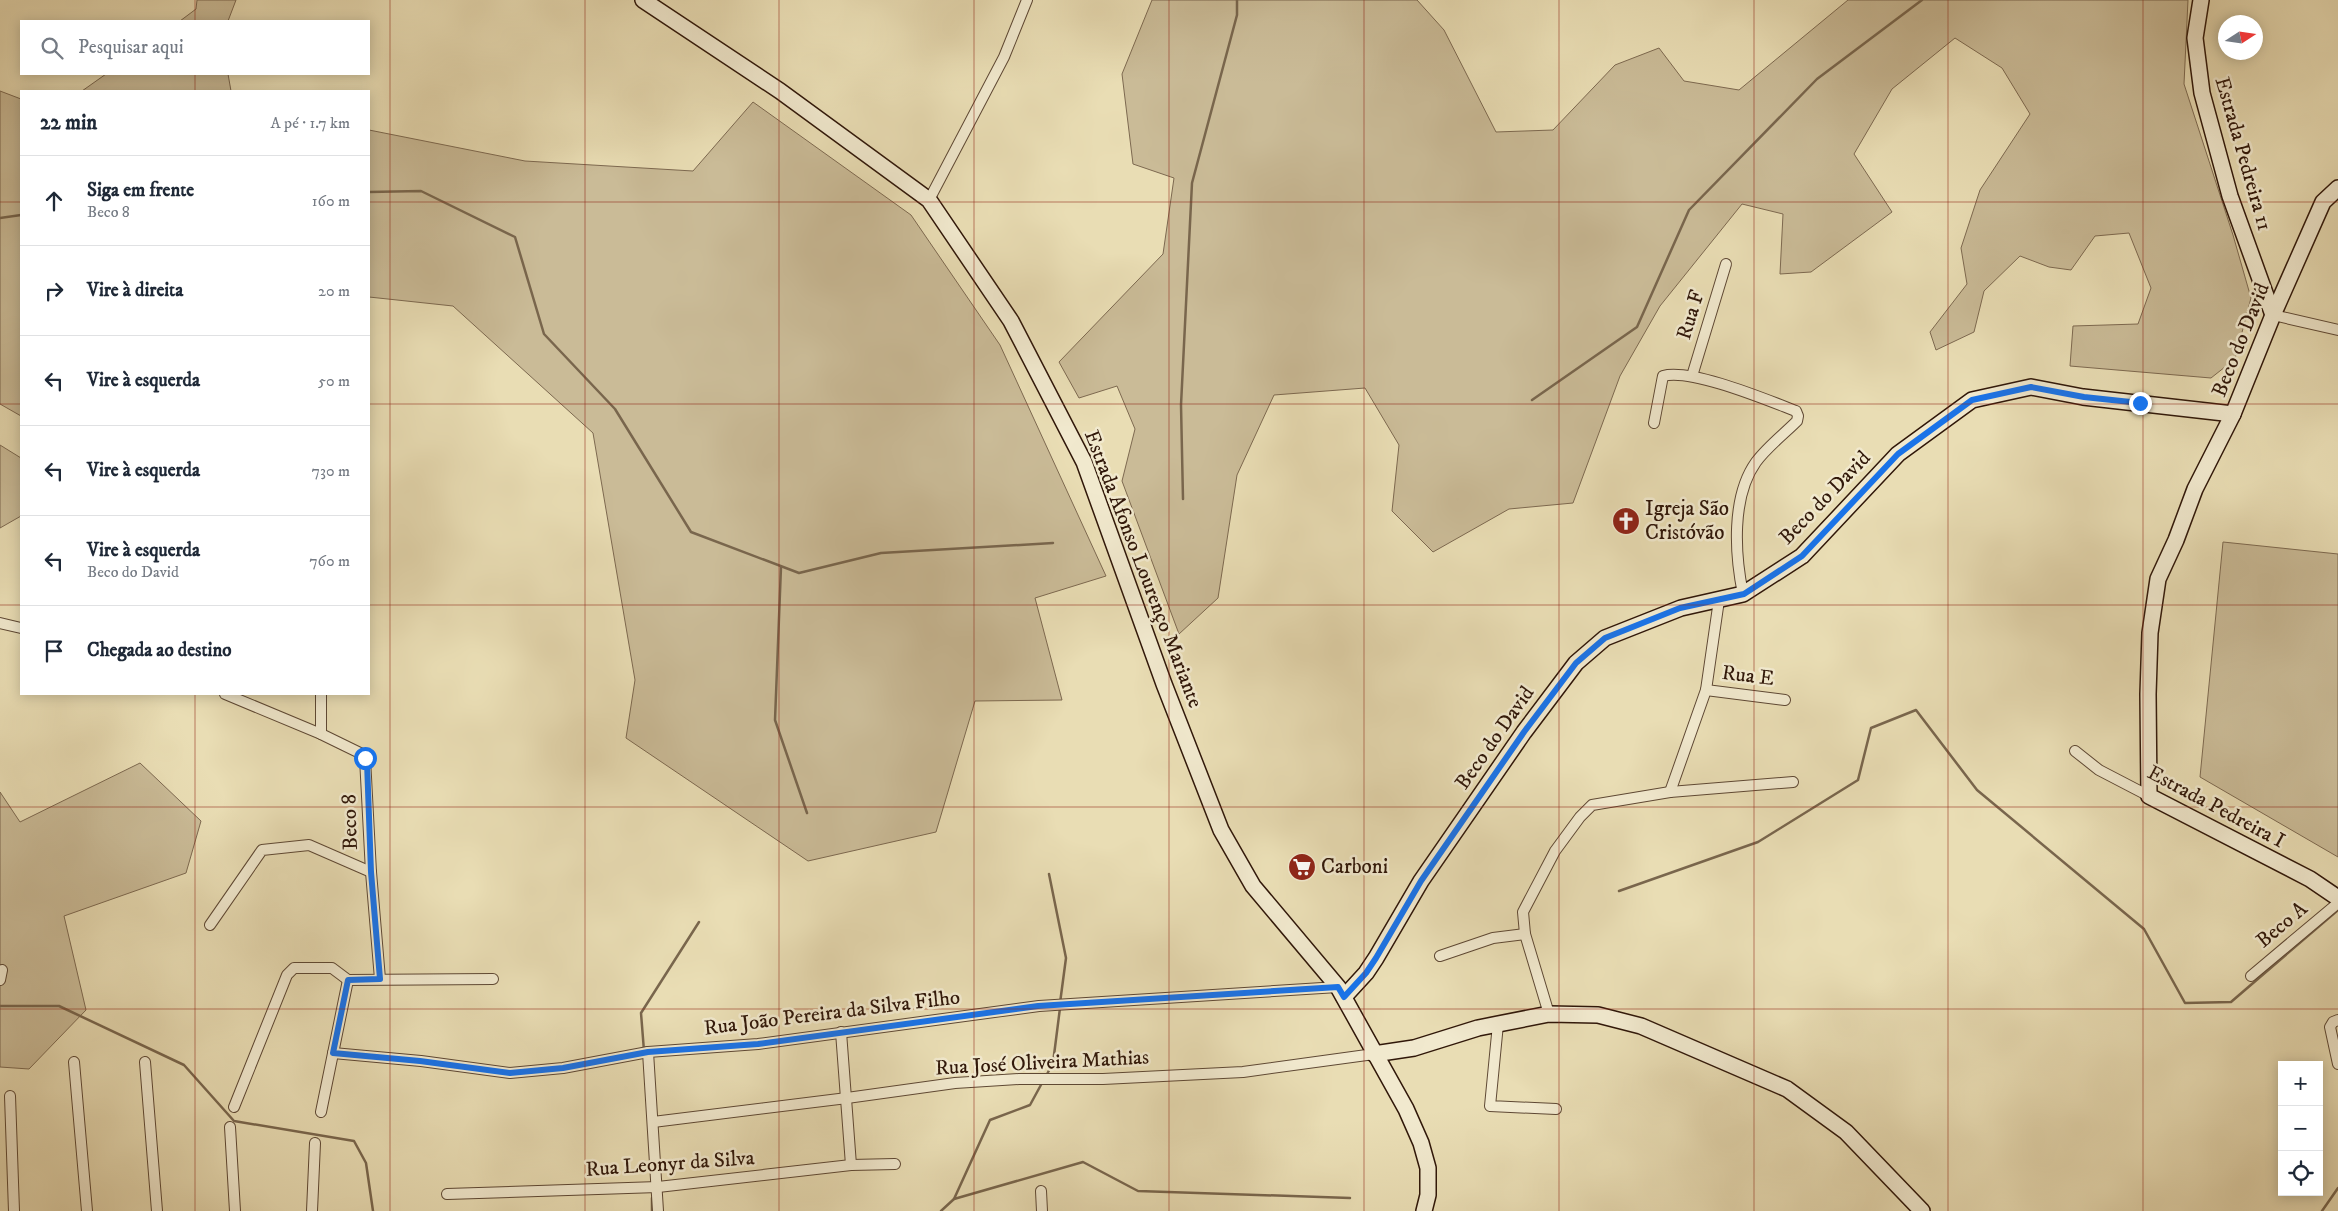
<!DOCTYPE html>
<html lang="pt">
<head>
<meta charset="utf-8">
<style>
  body { margin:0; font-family:"IM FELL DW Pica",serif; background:#f6f6f7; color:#1f2937 }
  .controls { position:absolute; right:15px; bottom:15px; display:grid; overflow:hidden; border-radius:0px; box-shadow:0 2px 12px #0003 }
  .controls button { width:45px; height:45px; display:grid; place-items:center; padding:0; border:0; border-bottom:1px solid #e0e1e3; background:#fff; color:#1f2937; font:25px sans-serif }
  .compass { position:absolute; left:2218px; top:15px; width:45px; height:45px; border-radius:50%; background:#fff; box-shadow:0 2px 12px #0003; rotate:78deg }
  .stop { position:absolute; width:15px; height:15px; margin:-11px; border:4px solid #1a73e8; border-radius:50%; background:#fff }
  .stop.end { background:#1a73e8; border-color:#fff; box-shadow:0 1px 5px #0008 }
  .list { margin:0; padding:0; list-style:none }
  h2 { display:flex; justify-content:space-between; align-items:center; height:65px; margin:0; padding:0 20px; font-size:21px }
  h2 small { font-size:16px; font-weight:400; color:#747a83 }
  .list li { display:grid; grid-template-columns:32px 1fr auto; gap:15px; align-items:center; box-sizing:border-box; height:90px; padding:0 20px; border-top:1px solid #e0e1e3 }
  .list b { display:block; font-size:19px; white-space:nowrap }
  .list p { margin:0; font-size:16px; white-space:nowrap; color:#747a83 }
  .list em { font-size:16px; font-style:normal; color:#747a83 }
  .icon { flex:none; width:28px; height:28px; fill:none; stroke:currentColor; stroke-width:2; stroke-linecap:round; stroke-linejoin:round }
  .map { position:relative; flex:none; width:2338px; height:1211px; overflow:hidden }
  .search { position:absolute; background:#fff; box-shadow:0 2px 12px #0003; left:20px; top:20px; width:350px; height:55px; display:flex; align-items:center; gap:12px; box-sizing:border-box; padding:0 18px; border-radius:0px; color:#747a83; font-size:19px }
  .panel { position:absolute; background:#fff; box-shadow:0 2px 12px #0003; left:20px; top:90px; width:350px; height:605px; border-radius:0px }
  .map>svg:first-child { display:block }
  .green { fill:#cabb97; stroke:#7d6950 }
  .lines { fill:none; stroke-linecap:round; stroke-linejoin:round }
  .stream { stroke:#79664d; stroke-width:2.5 }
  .street-casing { stroke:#5e4834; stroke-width:12 }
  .secondary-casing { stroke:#301709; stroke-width:18 }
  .street { stroke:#f1e9ce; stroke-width:10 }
  .secondary { stroke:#f1e9ce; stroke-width:15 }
  .route { stroke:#1a73e8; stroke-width:6 }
  .grid { fill:none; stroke:#8f2418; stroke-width:1; stroke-opacity:0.55 }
  .labels { text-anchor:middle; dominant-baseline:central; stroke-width:5; stroke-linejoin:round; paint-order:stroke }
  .street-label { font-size:21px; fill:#301709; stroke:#f1e9ce }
  .poi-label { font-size:21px; fill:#301709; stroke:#f1e9ce; text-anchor:start }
</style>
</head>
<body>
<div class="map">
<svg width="2338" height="1211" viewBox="0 0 2338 1211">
  <rect width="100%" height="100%" fill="#e9ddb4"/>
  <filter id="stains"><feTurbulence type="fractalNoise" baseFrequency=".004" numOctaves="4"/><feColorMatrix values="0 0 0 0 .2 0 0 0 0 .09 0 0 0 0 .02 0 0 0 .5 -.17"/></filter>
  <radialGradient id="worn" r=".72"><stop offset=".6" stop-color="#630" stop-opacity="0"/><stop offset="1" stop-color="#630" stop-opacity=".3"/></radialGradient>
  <g class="green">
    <path d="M197 0H236L228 21H180L196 9Z"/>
    <path d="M1152 0H1417L1444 30 1496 132 1553 130 1615 65 1659 48 1684 81 1739 90 1848 0H2188L2184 84 2233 235 2251 298 2235 359 2211 378 2070 366 2073 326 2138 324 2151 288 2129 233 2095 236 2071 270 2049 267 2020 256 1984 291 1974 332 1936 350 1930 332 1967 284 1961 248 1980 190 2030 114 2002 68 1955 38 1892 89 1854 154 1892 212 1811 272 1780 274 1783 214 1742 204 1660 306 1620 376 1573 503 1509 509 1433 552 1392 511 1399 445 1365 388 1274 395 1237 475 1218 598 1179 634 1122 481 1135 429 1117 386 1079 398 1059 362 1163 254 1174 178 1133 164 1122 74Z"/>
    <path d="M106 74H228L231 91H82Z"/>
    <path d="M0 91 21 99V416L0 404Z"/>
    <path d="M753 102 911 215 1000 345 1106 576 1035 598 1062 700 975 701 936 832 808 861 626 738 635 680 593 433 453 306 369 297V130L525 161 693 171Z"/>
    <path d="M0 445 21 458V516L0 528Z"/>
    <path d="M2223 542 2338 554V857L2200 777Z"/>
    <path d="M140 763 201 821 186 873 64 916 86 1010 29 1069 0 1067V792L20 822Z"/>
  </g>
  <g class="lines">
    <g class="stream">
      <path d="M369 192 421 191 515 237 544 334 615 409 691 532 799 573 881 553 1053 543"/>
      <path d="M0 218 21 215"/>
      <path d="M1532 400 1637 327 1689 210 1817 79 1922 0"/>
      <path d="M1183 499 1181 405 1192 183 1237 15V0"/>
      <path d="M781 567 775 720 807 813"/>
      <path d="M1049 874 1066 958 1060 1003"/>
      <path d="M1619 891 1758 842 1858 780 1871 728 1916 710 1977 790 2144 929 2185 1003 2231 1002 2338 910"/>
      <path d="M0 1006H59L184 1065 234 1121 354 1141 366 1163 373 1211"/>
      <path d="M644 1051 641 1013 699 922"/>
      <path d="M1046 1076 1053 1063 1060 1008"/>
      <path d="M954 1199 990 1120 1030 1105 1042 1083"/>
      <path d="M652 1211V1198"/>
      <path d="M941 1211 954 1199 1083 1162 1138 1191 1350 1198"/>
      <path d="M2322 1211 2338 1188"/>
    </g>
    <g class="street-casing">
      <g id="street">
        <path d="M929 200 1004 57 1027 0"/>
        <path d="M2273 315 2338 330"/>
        <path d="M1692 376 1726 264"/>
        <path d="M1654 423 1662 381 1663 376C1691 368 1767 400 1796 411L1798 416 1797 421C1784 434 1767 447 1756 462 1731 497 1735 555 1743 594"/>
        <path d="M0 623 21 628"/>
        <path d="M1706 690 1785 700"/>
        <path d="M225 694 321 734 362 754 365 758 371 872 380 979"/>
        <path d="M321 734V694"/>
        <path d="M2075 751 2099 770 2149 796"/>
        <path d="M1670 792 1706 690 1719 600"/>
        <path d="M210 925 262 850 309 845 371 872"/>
        <path d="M1440 956 1493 938 1525 934"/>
        <path d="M2251 976 2338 903"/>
        <path d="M0 980 2 970"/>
        <path d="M1549 1014 1525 934 1523 912 1555 851 1580 817 1592 805 1670 792 1793 782"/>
        <path d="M2338 1020 2333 1022 2330 1027 2338 1064"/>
        <path d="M1498 1024 1490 1106 1556 1109"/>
        <path d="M841 1032 851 1165"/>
        <path d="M648 1052 658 1211"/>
        <path d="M333 1053 421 1061 510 1073 563 1068 648 1052 758 1044 1039 1006 1338 987"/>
        <path d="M74 1062 87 1211"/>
        <path d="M145 1062 157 1211"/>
        <path d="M10 1096 14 1211"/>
        <path d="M234 1107 287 975 294 968H332L348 980"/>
        <path d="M321 1112 348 980 493 979"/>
        <path d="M653 1122 847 1098 955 1083 1019 1079H1103L1243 1072 1374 1054"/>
        <path d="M230 1127 235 1211"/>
        <path d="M1041 1191 1042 1211"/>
        <path d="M447 1194 658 1187 851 1165 895 1164"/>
        <path d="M312 1211 315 1143"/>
      </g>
    </g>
    <g class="secondary-casing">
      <g id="secondary">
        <path d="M643 0 780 91 929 200 1011 321 1084 462 1164 684 1221 830 1253 886 1338 987 1406 1109 1421 1143 1428 1168V1195L1424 1211"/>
        <path d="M2201 0 2195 38 2202 93 2230 196 2273 315"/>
        <path d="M2338 188 2323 202 2273 315 2233 414 2195 489 2176 540 2158 579 2150 633 2148 694 2149 796 2310 879 2338 898"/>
        <path d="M1344 997 1366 973 1376 958 1421 881 1524 732 1576 663 1605 638 1681 608 1743 594 1802 556 1898 454 1972 400 2031 387 2083 397 2233 414"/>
        <path d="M1374 1054 1414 1048 1478 1028 1549 1014 1598 1015 1641 1026 1787 1089 1846 1132 1922 1211"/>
      </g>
    </g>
    <use href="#street" class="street"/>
    <use href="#secondary" class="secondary"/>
  </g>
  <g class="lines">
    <path class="route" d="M365 758 367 762 371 872 380 979 348 980 333 1053 420 1061 510 1073 563 1068 648 1052 758 1044 1038 1006 1338 987 1344 997 1366 973 1376 958 1421 881 1524 732 1576 663 1605 638 1680 608 1744 594 1802 556 1898 454 1972 400 2031 387 2084 397 2140 403"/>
  </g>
  <path class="grid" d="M195 0V21M390 0V1211M585 0V1211M779 0V1211M974 0V1211M1169 0V1211M1364 0V1211M1559 0V1211M1754 0V1211M1948 0V1211M2143 0V1211M195 74V91M0 202H21M369 202H2338M0 404H21M369 404H2338M0 605H21M369 605H2338M195 694V1211M0 807H2338M0 1009H2338"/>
  <defs>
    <g id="church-disc" transform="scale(1.4375)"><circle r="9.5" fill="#8f2418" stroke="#f1e9ce"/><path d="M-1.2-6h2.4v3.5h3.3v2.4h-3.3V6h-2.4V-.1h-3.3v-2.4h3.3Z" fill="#fff"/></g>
    <g id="supermarket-disc" transform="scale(1.4375)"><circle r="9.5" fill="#8f2418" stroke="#f1e9ce"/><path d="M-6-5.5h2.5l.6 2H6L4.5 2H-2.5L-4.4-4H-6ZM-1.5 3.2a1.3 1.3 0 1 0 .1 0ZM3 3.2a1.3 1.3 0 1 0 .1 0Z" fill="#fff"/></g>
  </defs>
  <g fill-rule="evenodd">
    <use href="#church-disc" x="1626" y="521"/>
    <use href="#supermarket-disc" x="1302" y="867"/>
  </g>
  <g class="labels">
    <g class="street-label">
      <text transform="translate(2243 154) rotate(74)">Estrada Pedreira 11</text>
      <text transform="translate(1691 315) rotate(-73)">Rua F</text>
      <text transform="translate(2241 340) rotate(-68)">Beco do David</text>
      <text transform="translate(1825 498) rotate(-46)">Beco do David</text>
      <text transform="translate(1143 569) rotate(69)">Estrada Afonso Lourenço Mariante</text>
      <text transform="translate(1748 676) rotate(7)">Rua E</text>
      <text transform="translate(1495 738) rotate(-55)">Beco do David</text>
      <text transform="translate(2216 807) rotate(28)">Estrada Pedreira I</text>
      <text transform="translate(350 822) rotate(-92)">Beco 8</text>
      <text transform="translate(2282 925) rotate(-40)">Beco A</text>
      <text transform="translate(832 1013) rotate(-7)">Rua João Pereira da Silva Filho</text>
      <text transform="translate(1042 1063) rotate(-3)">Rua José Oliveira Mathias</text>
      <text transform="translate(670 1164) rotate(-4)">Rua Leonyr da Silva</text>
    </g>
    <g class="poi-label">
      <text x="1645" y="509">Igreja São<tspan x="1645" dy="24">Cristóvão</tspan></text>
      <text x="1321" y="867">Carboni</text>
    </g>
  </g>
  <rect width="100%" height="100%" filter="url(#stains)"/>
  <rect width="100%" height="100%" fill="url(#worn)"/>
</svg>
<div class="controls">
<button>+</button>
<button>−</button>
<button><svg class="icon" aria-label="locate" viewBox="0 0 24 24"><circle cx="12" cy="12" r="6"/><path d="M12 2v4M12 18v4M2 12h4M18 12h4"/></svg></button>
</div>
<svg class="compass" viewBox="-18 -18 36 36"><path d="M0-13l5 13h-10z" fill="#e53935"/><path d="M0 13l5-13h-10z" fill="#747a83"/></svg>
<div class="stop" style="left:365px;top:758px"></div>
<div class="stop end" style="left:2140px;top:403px"></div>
<div class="search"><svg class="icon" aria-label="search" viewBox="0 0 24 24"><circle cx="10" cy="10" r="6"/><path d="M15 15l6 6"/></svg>Pesquisar aqui</div>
<section class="panel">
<h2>22 min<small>A pé · 1.7 km</small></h2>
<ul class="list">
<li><svg class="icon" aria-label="ahead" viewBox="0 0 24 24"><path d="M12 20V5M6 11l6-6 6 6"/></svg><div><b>Siga em frente</b><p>Beco 8</p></div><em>160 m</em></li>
<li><svg class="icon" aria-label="right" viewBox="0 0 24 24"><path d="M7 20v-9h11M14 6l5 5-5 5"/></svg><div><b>Vire à direita</b></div><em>20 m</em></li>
<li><svg class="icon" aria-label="left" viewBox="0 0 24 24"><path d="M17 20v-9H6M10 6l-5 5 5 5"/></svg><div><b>Vire à esquerda</b></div><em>50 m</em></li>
<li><svg class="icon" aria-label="left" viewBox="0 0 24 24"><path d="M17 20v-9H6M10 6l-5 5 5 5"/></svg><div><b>Vire à esquerda</b></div><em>730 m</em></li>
<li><svg class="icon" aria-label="left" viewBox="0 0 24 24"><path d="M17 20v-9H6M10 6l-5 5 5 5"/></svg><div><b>Vire à esquerda</b><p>Beco do David</p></div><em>760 m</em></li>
<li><svg class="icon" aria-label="arrive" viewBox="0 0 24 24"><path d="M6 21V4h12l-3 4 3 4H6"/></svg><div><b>Chegada ao destino</b></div></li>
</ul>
</section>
</div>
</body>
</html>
